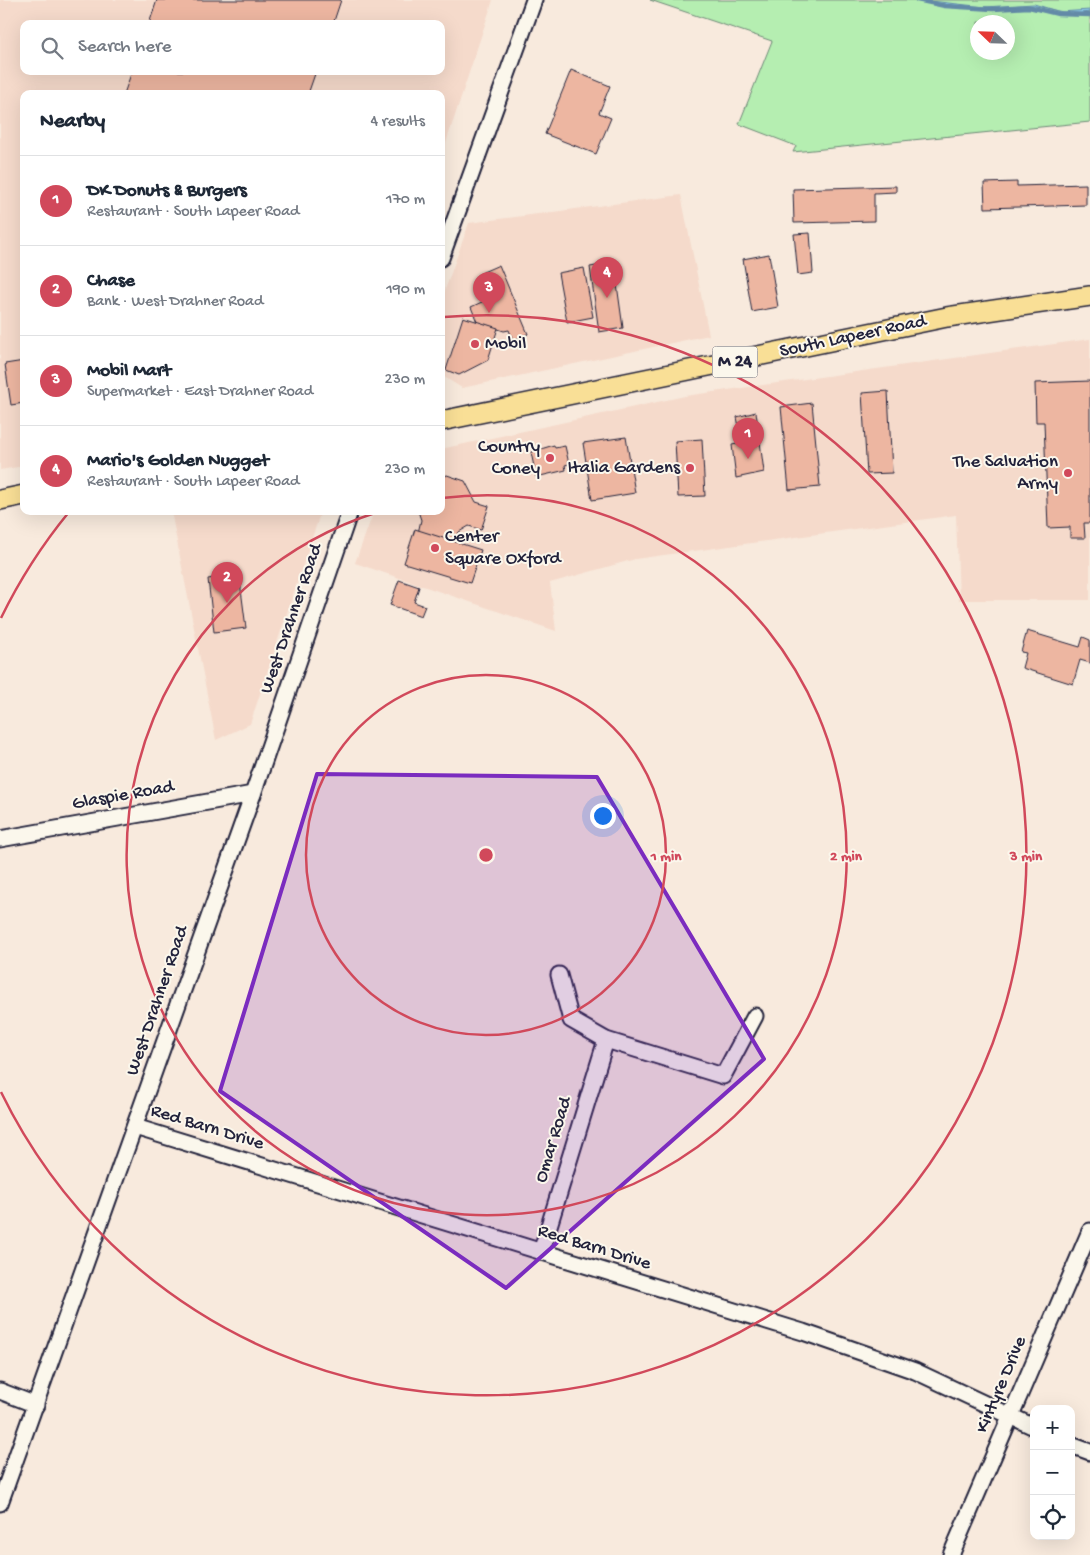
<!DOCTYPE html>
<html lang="en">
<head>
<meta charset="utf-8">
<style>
  body { margin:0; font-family:"Gochi Hand",sans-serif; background:#f6f6f7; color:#1f2937 }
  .controls { position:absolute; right:15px; bottom:15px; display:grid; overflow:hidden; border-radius:10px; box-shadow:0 5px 20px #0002 }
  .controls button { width:45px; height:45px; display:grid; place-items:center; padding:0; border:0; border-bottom:1px solid #e0e1e3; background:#fff; color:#1f2937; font:25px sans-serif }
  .compass { position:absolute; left:970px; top:15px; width:45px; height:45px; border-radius:50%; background:#fff; box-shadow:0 5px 20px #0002; rotate:293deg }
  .you { position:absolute; left:602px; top:815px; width:18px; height:18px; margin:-12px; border:4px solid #fff; border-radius:50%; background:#1a73e8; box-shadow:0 0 0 8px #1a73e833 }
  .badge { display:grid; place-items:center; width:32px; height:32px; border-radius:50%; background:#d1495b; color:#fff; font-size:16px; font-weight:700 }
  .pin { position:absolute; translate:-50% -41px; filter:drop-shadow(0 1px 2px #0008) }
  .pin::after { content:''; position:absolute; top:26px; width:18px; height:15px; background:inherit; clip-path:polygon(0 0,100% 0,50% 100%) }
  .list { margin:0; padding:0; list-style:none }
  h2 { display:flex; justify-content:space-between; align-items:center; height:65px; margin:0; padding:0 20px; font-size:21px }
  h2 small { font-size:16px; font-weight:400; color:#747a83 }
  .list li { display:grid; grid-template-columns:32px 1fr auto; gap:15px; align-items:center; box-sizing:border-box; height:90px; padding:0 20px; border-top:1px solid #e0e1e3 }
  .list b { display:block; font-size:19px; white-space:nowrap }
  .list p { margin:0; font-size:16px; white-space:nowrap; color:#747a83 }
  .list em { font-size:16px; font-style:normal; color:#747a83 }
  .icon { flex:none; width:28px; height:28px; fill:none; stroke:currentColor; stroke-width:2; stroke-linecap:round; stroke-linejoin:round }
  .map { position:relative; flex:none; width:1090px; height:1555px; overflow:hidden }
  .search { position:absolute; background:#fff; box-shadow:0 5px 20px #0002; left:20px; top:20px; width:425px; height:55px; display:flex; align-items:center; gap:12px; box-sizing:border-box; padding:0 18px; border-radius:10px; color:#747a83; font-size:19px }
  .panel { position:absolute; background:#fff; box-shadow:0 5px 20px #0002; left:20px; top:90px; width:425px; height:425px; border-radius:10px }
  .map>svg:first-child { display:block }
  .built { fill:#f5dacb; fill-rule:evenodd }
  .green { fill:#b5eeb1; stroke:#6c8876; fill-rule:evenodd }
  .water { fill:#8ed0ef; stroke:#638aa7 }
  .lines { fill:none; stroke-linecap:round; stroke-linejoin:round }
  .stream { stroke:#638aa7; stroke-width:4.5 }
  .building { fill:#edb6a1; stroke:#22223b }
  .minor-casing { stroke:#22223b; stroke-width:19 }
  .major-casing { stroke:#22223b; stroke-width:22 }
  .minor { stroke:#fbf7ec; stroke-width:15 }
  .major { stroke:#f9df96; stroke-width:19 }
  .marked { fill:#7b2cbf; fill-opacity:0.2; stroke:#7b2cbf; stroke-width:4; stroke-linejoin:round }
  .ring { fill:none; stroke:#d1495b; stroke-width:2.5 }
  .poi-dot { fill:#d1495b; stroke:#fbf7ec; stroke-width:2 }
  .labels { text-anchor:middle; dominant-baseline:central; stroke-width:4; stroke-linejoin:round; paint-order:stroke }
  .shield { fill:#fbf7ec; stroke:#636270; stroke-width:1 }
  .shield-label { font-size:18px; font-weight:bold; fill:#22223b }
  .street-label { font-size:19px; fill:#22223b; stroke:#fbf7ec }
  .poi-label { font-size:19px; fill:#22223b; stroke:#fbf7ec; text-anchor:end }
  .centre { fill:#d1495b; stroke:#fbf7ec; stroke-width:2.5 }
  .ring-label { font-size:15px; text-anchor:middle; font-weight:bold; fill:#d1495b; stroke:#fbf7ec; stroke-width:4; stroke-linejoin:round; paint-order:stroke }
</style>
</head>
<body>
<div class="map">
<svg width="1090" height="1555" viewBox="0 0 1090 1555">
  <rect width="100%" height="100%" fill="#f8eadd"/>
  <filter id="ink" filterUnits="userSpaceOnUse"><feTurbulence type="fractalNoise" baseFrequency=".02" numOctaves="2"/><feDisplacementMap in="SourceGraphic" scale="10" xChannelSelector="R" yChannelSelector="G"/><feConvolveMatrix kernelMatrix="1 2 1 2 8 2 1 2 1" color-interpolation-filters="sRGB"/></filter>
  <g filter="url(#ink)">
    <g class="built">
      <path d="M0 0H493L441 158V94H24V466L0 470ZM24 24H441V71H24Z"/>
      <path d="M681 195 709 335 462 388 441 375V301L469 223Z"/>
      <path d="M1090 339V600H959L956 515 635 559 550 583 556 631 355 563 374 511H441V449L685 396Z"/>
      <path d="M171 511H321L250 724 216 740Z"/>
    </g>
    <path class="green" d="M650 0H1090V122L793 152 796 146 739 124 772 41ZM978 22H1008V52H978Z"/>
    <path class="water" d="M921 0 985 7 1034 4 1060 12 1090 10V12C1064 17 1049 6 1026 5 1013 5 998 8 985 8 963 8 942 4 921 0Z"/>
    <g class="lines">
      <path class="stream" d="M917 0 945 6 993 9 1029 7 1058 14 1090 15"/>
    </g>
    <g class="building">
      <path d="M157 0H341L333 24H149Z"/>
      <path d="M571 70 610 86 599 113 611 118 596 154 545 134Z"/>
      <path d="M132 71H316L308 94H124Z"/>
      <path d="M1017 182V186L1086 184V205L985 208 984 183Z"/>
      <path d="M896 186V192L874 193V221L794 223 793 189Z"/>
      <path d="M810 233 813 273 798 275 794 234Z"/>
      <path d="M769 254 778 307 752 312 743 259Z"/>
      <path d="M614 263 623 328 599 332 590 267Z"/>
      <path d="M499 265 528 334 513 340 509 330 504 331 477 322 471 307 484 301 478 287 487 283 483 272Z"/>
      <path d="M584 268 593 317 567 322 558 273Z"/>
      <path d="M463 317 498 328 488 360 459 375 446 370Z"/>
      <path d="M24 361V403L11 405 5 364Z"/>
      <path d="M1090 381V523H1084L1085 538H1070V527L1048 528 1044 422H1036L1035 383Z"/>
      <path d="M888 391 892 473 867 474 862 393Z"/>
      <path d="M812 403 820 487 789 490 781 407Z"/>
      <path d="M756 412 764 472 736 478 732 445 742 443 737 417Z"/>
      <path d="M626 437 635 493 592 500 583 443Z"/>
      <path d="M702 439 705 496 678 497 675 441Z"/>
      <path d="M554 445 555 448 565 446 569 464 565 465 566 470 536 477 531 452Z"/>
      <path d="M447 475 465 481 476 502 489 506 481 530 469 526 459 532 455 544 418 533 421 520 418 511H441V478Z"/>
      <path d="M415 529 481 550 470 583 404 563Z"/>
      <path d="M239 574 246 628 214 632 208 579Z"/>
      <path d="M399 580 419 587 414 602 425 606 421 616 390 605Z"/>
      <path d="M1027 631 1080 647 1083 637 1090 640V663L1080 660 1073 684 1022 668 1026 653 1021 652Z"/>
    </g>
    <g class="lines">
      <g class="minor-casing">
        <g id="minor">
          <path d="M441 258 534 0"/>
          <path d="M0 839 253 794"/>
          <path d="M559 975 571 1020 606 1040 723 1076 755 1016"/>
          <path d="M135 1127 803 1332 915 1371 1034 1427"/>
          <path d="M541 1252 606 1040"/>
          <path d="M0 1391 36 1405"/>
          <path d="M1071 1445 1090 1452"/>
          <path d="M0 1503 253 794 350 511"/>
          <path d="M951 1555 1090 1231"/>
        </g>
      </g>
      <g class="major-casing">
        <g id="major">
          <path d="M441 421 947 317 1090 296"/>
          <path d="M0 500 24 495"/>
        </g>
      </g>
      <use href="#minor" class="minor"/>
      <use href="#major" class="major"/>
    </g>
  </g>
  <path class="marked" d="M317 774 597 777 764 1059 506 1288 220 1091Z"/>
  <g class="ring">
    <circle cx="486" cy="855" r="180"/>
    <path d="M442 498A360 360 0 1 1 378 512"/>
    <path d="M1 618A540 540 0 0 1 69 512M444 317A540 540 0 1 1 1 1092"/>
  </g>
  <g class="poi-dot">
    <circle cx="475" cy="344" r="5"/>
    <circle cx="550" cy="458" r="5"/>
    <circle cx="690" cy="468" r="5"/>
    <circle cx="1068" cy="473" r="5"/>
    <circle cx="435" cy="548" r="5"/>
  </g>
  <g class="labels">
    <rect class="shield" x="712.5" y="346.5" width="45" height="31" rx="4"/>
    <g class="shield-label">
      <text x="735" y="362">M 24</text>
    </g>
    <g class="street-label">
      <text transform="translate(853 337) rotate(-12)">South Lapeer Road</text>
      <text transform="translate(292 619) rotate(-71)">West Drahner Road</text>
      <text transform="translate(123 796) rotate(-10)">Glaspie Road</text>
      <text transform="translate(158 1001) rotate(-71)">West Drahner Road</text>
      <text transform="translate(207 1128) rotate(17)">Red Barn Drive</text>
      <text transform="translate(554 1140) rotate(-73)">Omar Road</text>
      <text transform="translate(594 1248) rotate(17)">Red Barn Drive</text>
      <text transform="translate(1002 1385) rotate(-67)">Kintyre Drive</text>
    </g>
    <g class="poi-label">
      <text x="485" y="344" text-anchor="start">Mobil</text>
      <text x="540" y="447">Country<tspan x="540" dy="22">Coney</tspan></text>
      <text x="1058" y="462">The Salvation<tspan x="1058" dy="22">Army</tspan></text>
      <text x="680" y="468">Italia Gardens</text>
      <text x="445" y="537" text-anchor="start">Center<tspan x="445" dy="22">Square Oxford</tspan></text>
    </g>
  </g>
  <circle cx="486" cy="855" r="8" class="centre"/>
  <g class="ring-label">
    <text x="666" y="860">1 min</text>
    <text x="846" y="860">2 min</text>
    <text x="1026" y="860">3 min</text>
  </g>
</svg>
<div class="controls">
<button>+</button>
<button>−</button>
<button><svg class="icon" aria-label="locate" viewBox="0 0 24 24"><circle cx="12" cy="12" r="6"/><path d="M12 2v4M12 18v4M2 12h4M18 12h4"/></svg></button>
</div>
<svg class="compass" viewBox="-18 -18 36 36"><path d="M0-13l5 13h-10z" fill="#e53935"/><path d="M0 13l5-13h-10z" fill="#747a83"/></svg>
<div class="you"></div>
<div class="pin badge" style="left:748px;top:459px">1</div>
<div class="pin badge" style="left:227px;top:603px">2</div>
<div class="pin badge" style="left:489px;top:313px">3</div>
<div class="pin badge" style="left:607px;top:298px">4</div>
<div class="search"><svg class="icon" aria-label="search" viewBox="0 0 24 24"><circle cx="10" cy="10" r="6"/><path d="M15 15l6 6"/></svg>Search here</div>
<section class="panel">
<h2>Nearby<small>4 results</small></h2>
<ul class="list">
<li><span class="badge">1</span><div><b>DK Donuts &amp; Burgers</b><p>Restaurant · South Lapeer Road</p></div><em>170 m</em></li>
<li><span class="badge">2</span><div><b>Chase</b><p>Bank · West Drahner Road</p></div><em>190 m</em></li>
<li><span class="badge">3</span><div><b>Mobil Mart</b><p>Supermarket · East Drahner Road</p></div><em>230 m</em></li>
<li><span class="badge">4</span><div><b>Mario's Golden Nugget</b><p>Restaurant · South Lapeer Road</p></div><em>230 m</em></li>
</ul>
</section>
</div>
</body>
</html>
